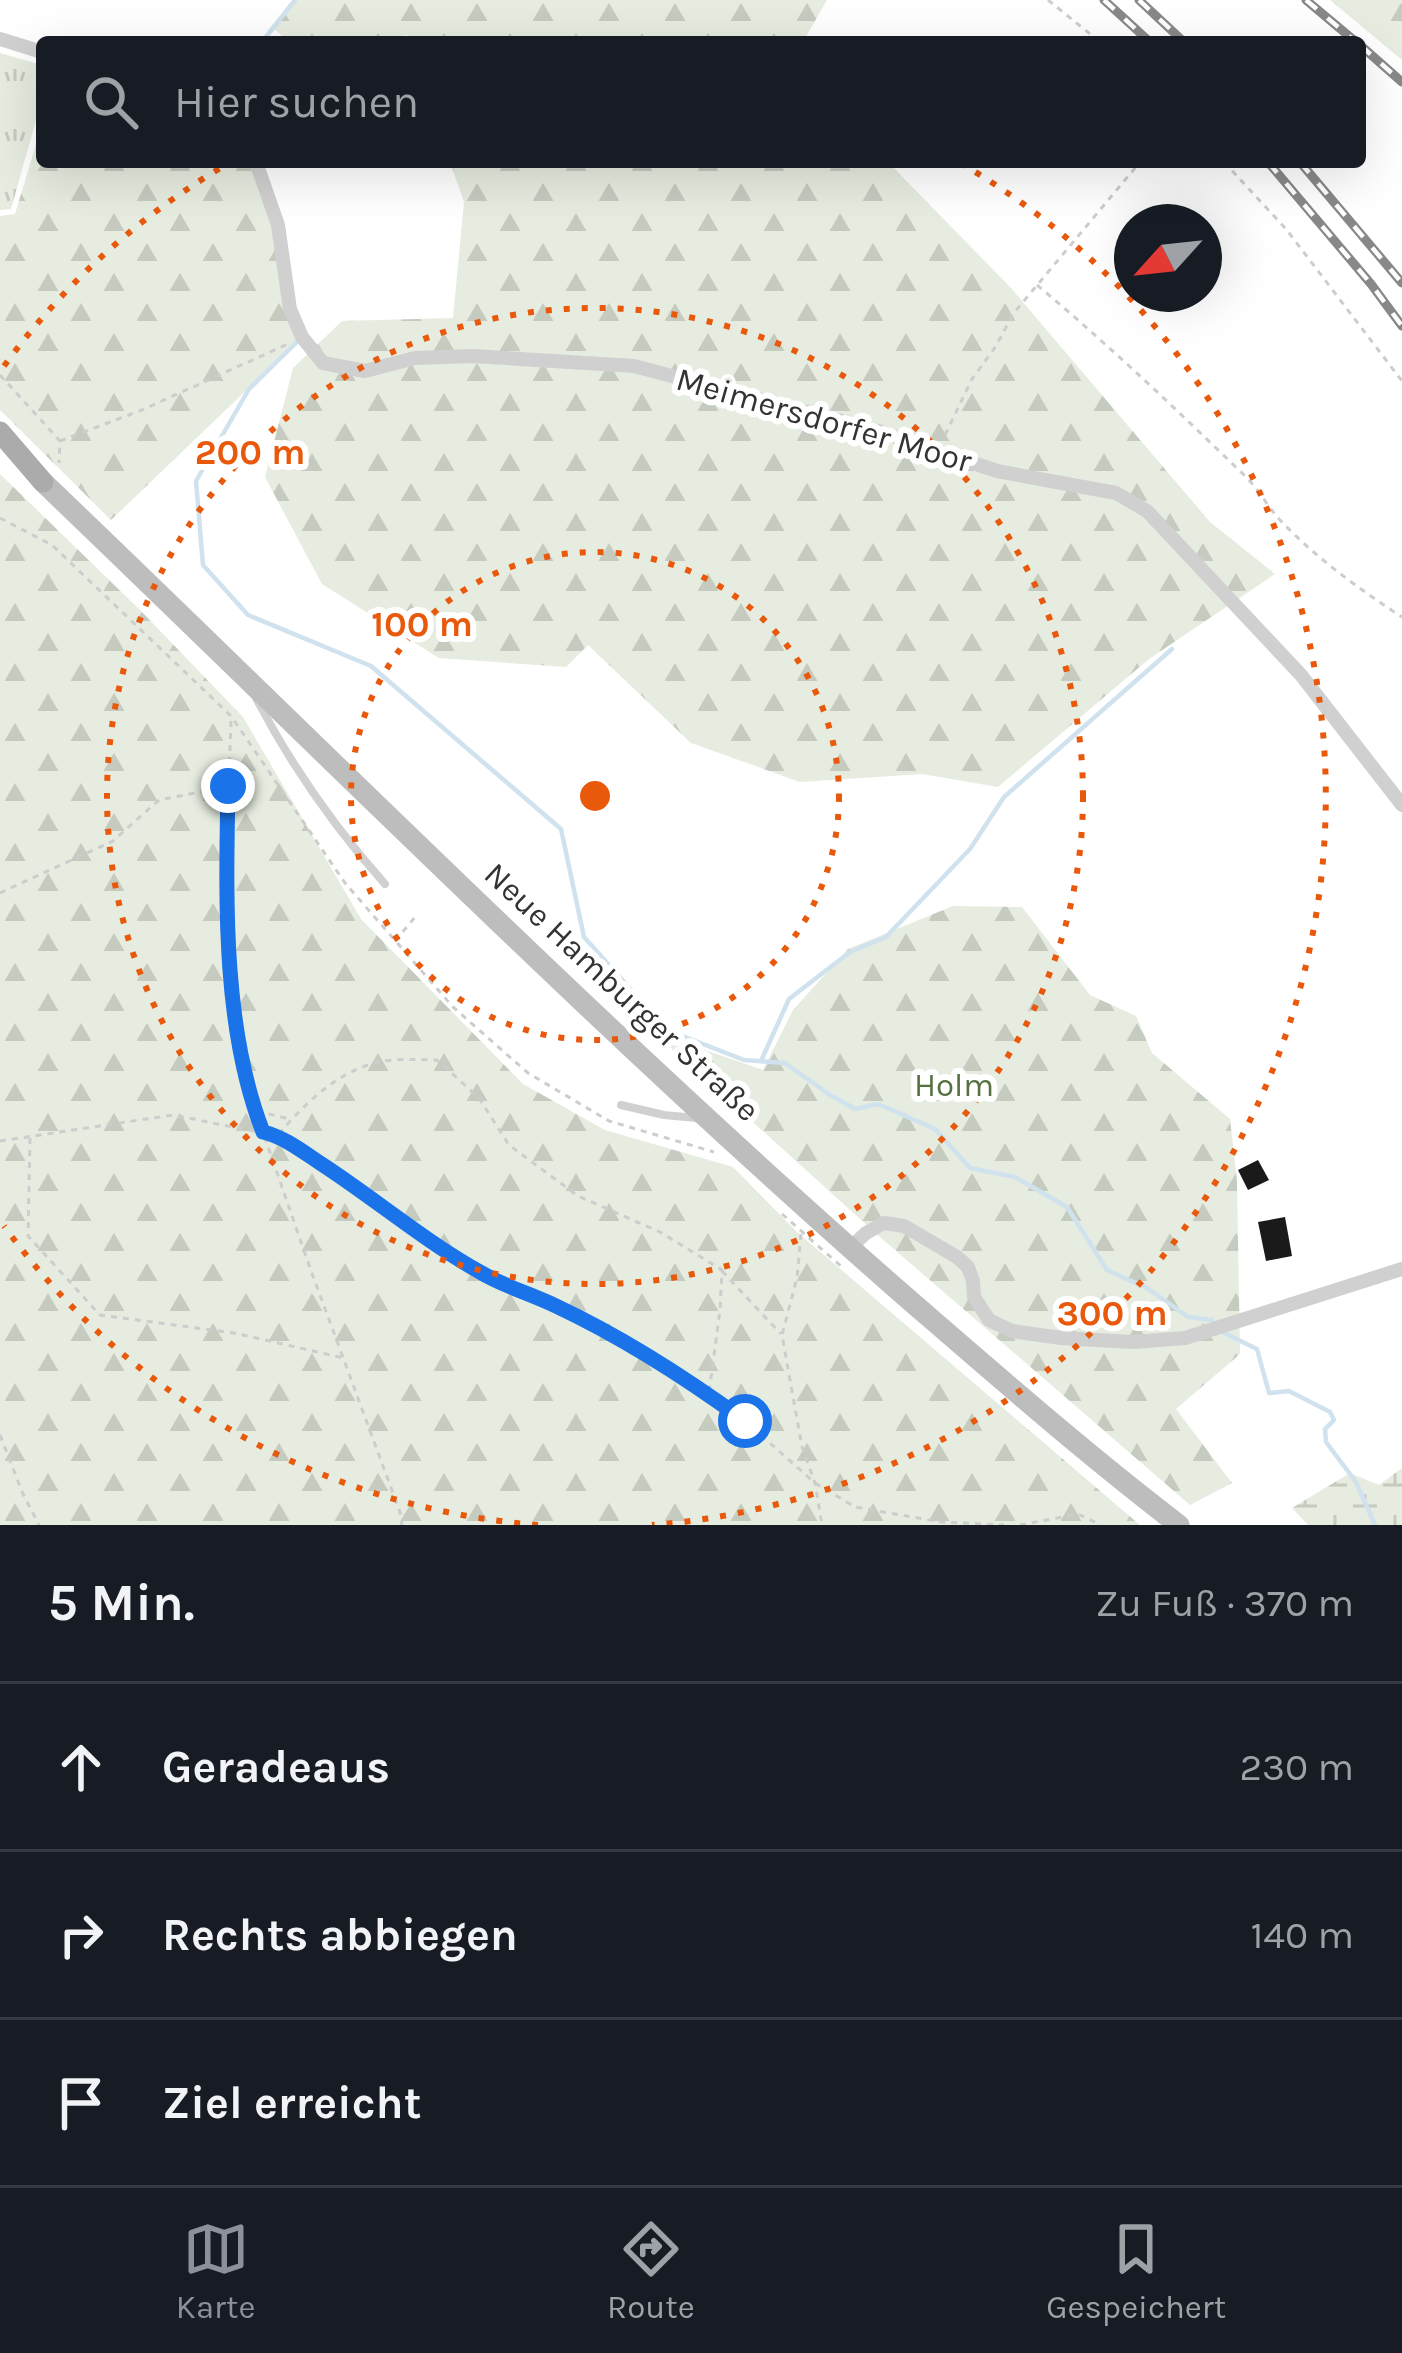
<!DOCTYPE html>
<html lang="de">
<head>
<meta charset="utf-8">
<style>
  body { margin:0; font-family:Karla,sans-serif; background:#242831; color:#f1f3f6 }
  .compass { position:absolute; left:1114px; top:204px; width:108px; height:108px; border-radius:50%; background:#171b24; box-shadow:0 12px 48px #0002; rotate:243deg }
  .stop { position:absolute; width:36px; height:36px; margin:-27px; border:9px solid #1a73e8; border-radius:50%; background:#fff }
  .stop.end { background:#1a73e8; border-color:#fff; box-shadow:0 3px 12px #0008 }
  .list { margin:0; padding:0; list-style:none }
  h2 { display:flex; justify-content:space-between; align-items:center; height:156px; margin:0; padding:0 48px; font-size:51px }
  h2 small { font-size:39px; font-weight:400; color:#9ea1a6 }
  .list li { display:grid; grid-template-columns:78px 1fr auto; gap:36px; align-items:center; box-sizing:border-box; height:168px; padding:0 48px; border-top:3px solid #363941 }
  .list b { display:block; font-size:45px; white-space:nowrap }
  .list em { font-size:39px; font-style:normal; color:#9ea1a6 }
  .icon { flex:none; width:66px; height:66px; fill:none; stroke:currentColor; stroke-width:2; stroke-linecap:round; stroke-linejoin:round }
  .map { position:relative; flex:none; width:1402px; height:1525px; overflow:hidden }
  .search { position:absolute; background:#171b24; box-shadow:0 12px 48px #0002; left:36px; right:36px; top:36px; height:132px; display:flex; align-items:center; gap:30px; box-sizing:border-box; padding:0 42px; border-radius:12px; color:#9ea1a6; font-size:45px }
  .sheet { height:660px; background:#171b24 }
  nav { display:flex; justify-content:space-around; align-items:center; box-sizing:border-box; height:168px; border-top:3px solid #363941; background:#171b24; font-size:33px; color:#9ea1a6 }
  nav a { display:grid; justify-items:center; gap:6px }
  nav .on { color:#8c9099 }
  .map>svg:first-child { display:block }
  .forest { fill:url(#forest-firs) }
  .wetland { fill:url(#wetland-marsh) }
  .park { fill:url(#park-tufts) }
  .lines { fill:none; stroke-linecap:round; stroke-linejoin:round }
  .stream { stroke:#cfe2ee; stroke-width:4.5 }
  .building { fill:#1a1a1a }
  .path { stroke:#cdcdcd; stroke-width:3; stroke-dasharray:6 6; stroke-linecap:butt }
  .service { stroke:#d0d0d0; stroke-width:8 }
  .minor { stroke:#d0d0d0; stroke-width:14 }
  .secondary { stroke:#bdbdbd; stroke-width:21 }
  .primary { stroke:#ababab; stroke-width:21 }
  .rail-casing { stroke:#888; stroke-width:9 }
  .rail { stroke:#fff; stroke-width:4.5; stroke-dasharray:14; stroke-linecap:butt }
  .route { stroke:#1a73e8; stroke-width:15 }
  .ring { fill:none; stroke:#e8590c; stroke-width:6; stroke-dasharray:6 12 }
  .labels { text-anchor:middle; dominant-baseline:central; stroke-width:12; stroke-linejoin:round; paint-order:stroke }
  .street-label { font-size:33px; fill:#333; stroke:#fff }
  .park-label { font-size:33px; fill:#56703f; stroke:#fff }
  .centre { fill:#e8590c; stroke:#fff; stroke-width:6 }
  .ring-label { font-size:36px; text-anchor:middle; font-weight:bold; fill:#e8590c; stroke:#fff; stroke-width:12; stroke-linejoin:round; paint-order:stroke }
</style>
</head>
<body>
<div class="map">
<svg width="1402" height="1525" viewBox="0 0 1402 1525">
  <defs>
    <pattern id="forest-firs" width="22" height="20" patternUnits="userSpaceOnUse" patternTransform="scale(3)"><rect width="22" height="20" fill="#e6ecdf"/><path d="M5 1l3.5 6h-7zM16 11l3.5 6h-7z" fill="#c6cbc0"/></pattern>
    <pattern id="wetland-marsh" width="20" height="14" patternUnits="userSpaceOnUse" patternTransform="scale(3)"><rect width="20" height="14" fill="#e6ecdf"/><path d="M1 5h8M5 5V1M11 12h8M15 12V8" fill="none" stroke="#c6cbc0"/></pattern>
    <pattern id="park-tufts" width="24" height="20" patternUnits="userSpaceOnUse" patternTransform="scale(3)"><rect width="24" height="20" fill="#e6ecdf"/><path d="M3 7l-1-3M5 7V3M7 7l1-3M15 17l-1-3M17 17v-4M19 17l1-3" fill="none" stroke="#c6cbc0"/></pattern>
  </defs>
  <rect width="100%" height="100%" fill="#fff"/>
  <g class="forest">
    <path d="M295 0H827L803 42H410L407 35 372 42H289L273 28Z"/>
    <path d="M1330 0H1402V60Z"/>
    <path d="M42 124V162H256L302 337 111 520 0 410V216L15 214Z"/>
    <path d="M450 162H888L1011 288 1210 522 1275 574 1149 659 998 787 922 774 800 782 691 743 588 645 566 667 439 658 322 584 265 477 293 368 342 321 453 318 464 202Z"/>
    <path d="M0 474 141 611 243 717 361 919 523 1084 605 1130 733 1167 797 1232 1140 1525H0Z"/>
    <path d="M953 906 1022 907 1090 995 1136 1016 1152 1053 1230 1119 1237 1181 1240 1354 1176 1409 1232 1483 1190 1505 880 1237 662 1040 685 1043 763 1070 793 1010 848 949Z"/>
  </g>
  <path class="wetland" d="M1402 1468V1525H1308L1292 1508 1350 1473 1379 1485Z"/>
  <path class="park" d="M0 53 42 65V99L11 209 0 210Z"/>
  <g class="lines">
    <g class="stream">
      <path d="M262 42 295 0"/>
      <path d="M298 341 249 389 196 481 203 565 248 615 371 666 561 829 584 937 667 1030 744 1060 785 1063 830 1095 855 1109 878 1104 935 1129 970 1168 1015 1177 1067 1207 1107 1270 1147 1288 1188 1317 1212 1320"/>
      <path d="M761 1061 789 999 850 952 886 937 970 849 1004 797 1172 649"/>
      <path d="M1224 1333 1257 1349 1269 1393 1289 1391 1330 1412 1334 1420 1325 1429 1326 1442 1356 1482 1375 1525"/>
    </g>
  </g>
  <g class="building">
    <path d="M1258 1160 1269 1180 1248 1190 1238 1170Z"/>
    <path d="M1285 1217 1292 1256 1266 1261 1258 1222Z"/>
  </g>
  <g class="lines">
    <g class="path">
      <path d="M1048 0 1100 42"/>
      <path d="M1224 162 1286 229 1402 381"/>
      <path d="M1037 285C1110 346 1178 411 1246 477 1259 490 1268 507 1280 520 1316 558 1359 589 1402 617"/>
      <path d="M0 375 60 441 59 463"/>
      <path d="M945 435 972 379 996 346 1013 314 1140 162"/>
      <path d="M60 441 142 410 290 343"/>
      <path d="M0 518 52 545 231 716 345 883 453 1007 528 1073 609 1121 714 1152"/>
      <path d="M231 721 227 836 230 968 245 1080 310 1268 400 1512 402 1525"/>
      <path d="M0 893 113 841 159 800 226 787"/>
      <path d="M395 941 416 916"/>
      <path d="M257 1111 289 1119"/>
      <path d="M279 1134C305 1103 338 1071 379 1062 397 1058 419 1060 437 1060L479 1098 509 1145 578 1196 660 1232 722 1270 720 1310 709 1393"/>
      <path d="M30 1138 28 1236 100 1315 234 1333 344 1358"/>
      <path d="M0 1141 173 1115 278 1136 482 1274 558 1307 635 1349 709 1395 745 1421 815 1483 855 1507 941 1522 1004 1525"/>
      <path d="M782 1214 843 1268"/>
      <path d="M801 1234 797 1278 782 1335 802 1447 815 1483 822 1525"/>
      <path d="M722 1271 781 1334"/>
      <path d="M0 1435 23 1494 39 1525"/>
      <path d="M1020 1525 1078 1514 1101 1525"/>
    </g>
    <g class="service">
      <path d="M256 698C291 765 335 828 385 884"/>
      <path d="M621 1105 664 1115 696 1118"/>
    </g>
    <g class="minor">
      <path d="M0 39 42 52"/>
      <path d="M256 162 278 225 290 309 302 337 323 363 365 371 415 358 473 356 634 366 872 429 997 471 1116 493 1147 511 1301 675 1402 805"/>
      <path d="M850 1248 866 1233 884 1223 904 1226 957 1257 968 1267 973 1281 974 1297 989 1320 1012 1331 1061 1338 1133 1342 1185 1338 1402 1269"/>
    </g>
    <path class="secondary" d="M43 482C329 756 608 1037 907 1298 996 1375 1085 1453 1179 1525"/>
    <path class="primary" d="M0 432 43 482"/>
    <g class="rail-casing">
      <g id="rail">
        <path d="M1104 0 1150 42"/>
        <path d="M1139 0 1184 42"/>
        <path d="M1306 0 1356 42"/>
        <path d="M1360 45 1402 82"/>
        <path d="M1268 162 1371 284 1402 326"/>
        <path d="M1300 162 1402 283"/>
      </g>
    </g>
    <use href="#rail" class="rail"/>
  </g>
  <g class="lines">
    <path class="route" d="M228 786C226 898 222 1027 263 1132 284 1137 302 1151 320 1163 374 1198 423 1240 480 1272 503 1286 531 1294 556 1306 622 1337 686 1378 745 1421"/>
  </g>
  <g class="ring">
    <circle cx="595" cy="796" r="244"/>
    <circle cx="595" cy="796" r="488"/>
    <path d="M538 1525A731 731 0 0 1 4 1226M4 366A731 731 0 0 1 229 163M960 163A731 731 0 0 1 652 1525"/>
  </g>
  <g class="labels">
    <g class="street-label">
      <text transform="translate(824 420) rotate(16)">Meimersdorfer Moor</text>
      <text transform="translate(622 992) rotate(43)">Neue Hamburger Straße</text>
    </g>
    <g class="park-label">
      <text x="954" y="1085">Holm</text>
    </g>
  </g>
  <circle cx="595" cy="796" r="18" class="centre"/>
  <g class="ring-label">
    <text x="250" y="464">200 m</text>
    <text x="422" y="636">100 m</text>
    <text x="1112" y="1325">300 m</text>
  </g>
</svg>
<svg class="compass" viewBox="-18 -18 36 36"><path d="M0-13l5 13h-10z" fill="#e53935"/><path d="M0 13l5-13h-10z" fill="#9ea1a6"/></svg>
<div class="stop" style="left:745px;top:1421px"></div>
<div class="stop end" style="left:228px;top:786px"></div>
<div class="search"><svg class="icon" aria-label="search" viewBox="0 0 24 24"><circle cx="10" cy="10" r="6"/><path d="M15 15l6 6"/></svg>Hier suchen</div>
</div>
<section class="sheet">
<h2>5 Min.<small>Zu Fuß · 370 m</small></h2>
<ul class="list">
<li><svg class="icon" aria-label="ahead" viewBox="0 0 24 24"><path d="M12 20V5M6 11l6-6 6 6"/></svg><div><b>Geradeaus</b></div><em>230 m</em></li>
<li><svg class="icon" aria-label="right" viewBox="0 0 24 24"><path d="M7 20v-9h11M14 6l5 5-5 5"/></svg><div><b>Rechts abbiegen</b></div><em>140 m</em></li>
<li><svg class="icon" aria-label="arrive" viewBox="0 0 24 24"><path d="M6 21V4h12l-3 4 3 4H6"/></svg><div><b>Ziel erreicht</b></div></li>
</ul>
</section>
<nav>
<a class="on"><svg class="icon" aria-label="map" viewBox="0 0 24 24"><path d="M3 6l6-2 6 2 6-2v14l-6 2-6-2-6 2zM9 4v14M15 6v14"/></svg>Karte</a>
<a><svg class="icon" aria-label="directions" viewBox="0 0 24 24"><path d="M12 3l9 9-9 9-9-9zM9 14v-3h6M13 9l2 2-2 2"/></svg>Route</a>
<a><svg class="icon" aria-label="saved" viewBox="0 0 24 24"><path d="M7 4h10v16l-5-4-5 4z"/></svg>Gespeichert</a>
</nav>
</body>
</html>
